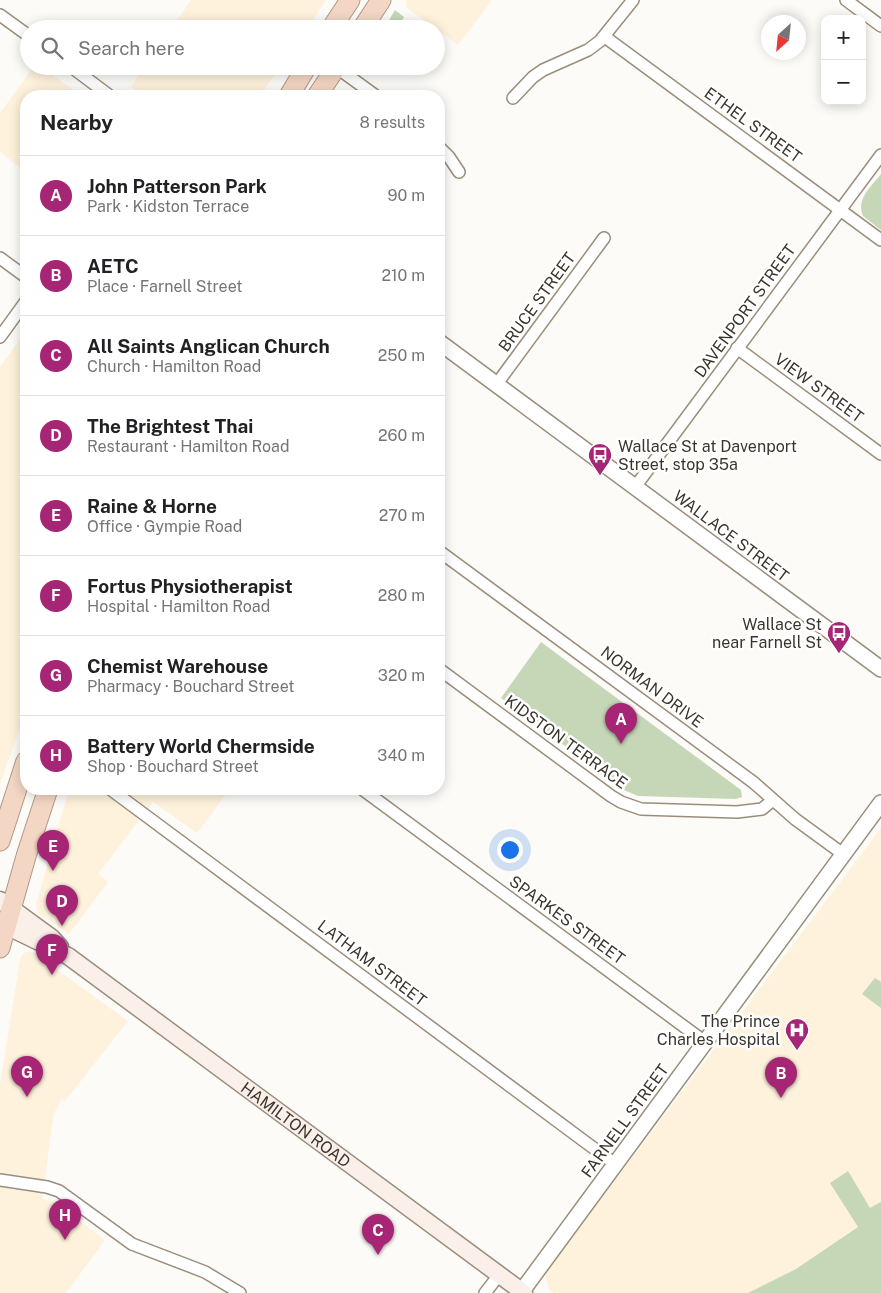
<!DOCTYPE html>
<html lang="en">
<head>
<meta charset="utf-8">
<style>
  body { margin:0; font-family:"Public Sans",sans-serif; background:#f6f6f6; color:#202124 }
  .controls { position:absolute; right:15px; top:15px; display:grid; overflow:hidden; border-radius:10px; box-shadow:0 2px 12px #0003 }
  .controls button { width:45px; height:45px; display:grid; place-items:center; padding:0; border:0; border-bottom:1px solid #e0e0e0; background:#fff; color:#202124; font:25px sans-serif }
  .compass { position:absolute; left:761px; top:15px; width:45px; height:45px; border-radius:50%; background:#fff; box-shadow:0 2px 12px #0003; rotate:207deg }
  .you { position:absolute; left:509px; top:849px; width:18px; height:18px; margin:-12px; border:4px solid #fff; border-radius:50%; background:#1a73e8; box-shadow:0 0 0 8px #1a73e833 }
  .badge { display:grid; place-items:center; width:32px; height:32px; border-radius:50%; background:#a62574; color:#fff; font-size:16px; font-weight:700 }
  .pin { position:absolute; translate:-50% -41px; filter:drop-shadow(0 1px 2px #0008) }
  .pin::after { content:''; position:absolute; top:26px; width:18px; height:15px; background:inherit; clip-path:polygon(0 0,100% 0,50% 100%) }
  .list { margin:0; padding:0; list-style:none }
  h2 { display:flex; justify-content:space-between; align-items:center; height:65px; margin:0; padding:0 20px; font-size:21px }
  h2 small { font-size:16px; font-weight:400; color:#757577 }
  .list li { display:grid; grid-template-columns:32px 1fr auto; gap:15px; align-items:center; box-sizing:border-box; height:80px; padding:0 20px; border-top:1px solid #e0e0e0 }
  .list b { display:block; font-size:19px; white-space:nowrap }
  .list p { margin:0; font-size:16px; white-space:nowrap; color:#757577 }
  .list em { font-size:16px; font-style:normal; color:#757577 }
  .icon { flex:none; width:28px; height:28px; fill:none; stroke:currentColor; stroke-width:2; stroke-linecap:round; stroke-linejoin:round }
  .map { position:relative; flex:none; width:881px; height:1293px; overflow:hidden }
  .search { position:absolute; background:#fff; box-shadow:0 2px 12px #0003; left:20px; top:20px; width:425px; height:55px; display:flex; align-items:center; gap:12px; box-sizing:border-box; padding:0 18px; border-radius:28px; color:#757577; font-size:19px }
  .panel { position:absolute; background:#fff; box-shadow:0 2px 12px #0003; left:20px; top:90px; width:425px; height:705px; border-radius:20px }
  .map>svg:first-child { display:block }
  .built { fill:#fef2dc }
  .green { fill:#c6d7b8 }
  .lines { fill:none; stroke-linecap:round; stroke-linejoin:round }
  .minor-casing { stroke:#998e7c; stroke-width:14 }
  .tertiary-casing { stroke:#998e7c; stroke-width:18 }
  .secondary-casing { stroke:#998e7c; stroke-width:19 }
  .trunk-casing { stroke:#b29886; stroke-width:21 }
  .minor { stroke:#fff; stroke-width:11 }
  .tertiary { stroke:#fff; stroke-width:15 }
  .secondary { stroke:#fbf0e9; stroke-width:16 }
  .trunk { stroke:#f4d6c4; stroke-width:19 }
  .labels { text-anchor:middle; dominant-baseline:central; stroke-width:5; stroke-linejoin:round; paint-order:stroke }
  .street-label { font-size:16px; fill:#3a362e; stroke:#fff }
  .poi-label { font-size:16px; fill:#3a362e; stroke:#fff; text-anchor:end }
</style>
</head>
<body>
<div class="map">
<svg width="881" height="1293" viewBox="0 0 881 1293">
  <rect width="100%" height="100%" fill="#fdfbf7"/>
  <g class="built">
    <path d="M191 0H326L307 29H171Z"/>
    <path d="M407 0H492L458 45 406 7V3Z"/>
    <path d="M34 66H40L82 96H26V172L0 152V113Z"/>
    <path d="M145 66H281L260 96H143L131 87Z"/>
    <path d="M26 331V711L0 784V367Z"/>
    <path d="M69 789H230L197 833 153 802 98 874 108 882 69 934 38 913 36 905Z"/>
    <path d="M881 828V1293H554L549 1290 545 1273Z"/>
    <path d="M29 951 34 953 128 1021 65 1101 62 1099 54 1113 42 1199 54 1202 105 1240 66 1293H0V1084L20 960 22 954Z"/>
  </g>
  <g class="green">
    <path d="M395 10 404 17 397 29H384Z"/>
    <path d="M881 174V230L863 216C856 198 871 187 881 174Z"/>
    <path d="M541 642 741 790 742 797 736 799 638 796 624 790 501 698Z"/>
    <path d="M875 978 881 982V1008L862 994Z"/>
    <path d="M848 1171 870 1208 881 1202V1293H748L796 1269 858 1227 830 1183Z"/>
  </g>
  <g class="lines">
    <g class="minor-casing">
      <g id="minor">
        <path d="M846 0 881 26"/>
        <path d="M0 15 29 36"/>
        <path d="M605 37 881 240"/>
        <path d="M70 66 110 96"/>
        <path d="M336 67 376 96"/>
        <path d="M513 98 533 77 543 70 588 50 600 41 633 0"/>
        <path d="M439 147 449 157 459 172"/>
        <path d="M0 258 26 277"/>
        <path d="M0 337 26 301"/>
        <path d="M737 348 881 454"/>
        <path d="M496 385 604 238"/>
        <path d="M635 487 881 155"/>
        <path d="M439 551 753 782 795 819 843 854"/>
        <path d="M439 669 611 796 621 802 641 809 737 812 762 809 773 800"/>
        <path d="M110 789 615 1164"/>
        <path d="M362 789 705 1042"/>
        <path d="M0 1180 47 1187 59 1191 132 1244 205 1272 240 1293"/>
        <path d="M485 1293 499 1275"/>
      </g>
    </g>
    <g class="tertiary-casing">
      <g id="tertiary">
        <path d="M439 342 881 669"/>
        <path d="M522 1291 881 803"/>
      </g>
    </g>
    <g class="secondary-casing">
      <g id="secondary">
        <path d="M0 900 52 938 60 947"/>
        <path id="s1" d="M0 923 68 956 524 1293"/>
      </g>
    </g>
    <g class="trunk-casing">
      <g id="trunk">
        <path d="M331 29 350 0"/>
        <path d="M362 29 381 0"/>
        <path d="M289 96 307 66"/>
        <path d="M317 96 337 66"/>
        <path d="M0 841 26 761"/>
        <path d="M0 948 27 853 48 789"/>
      </g>
    </g>
    <use href="#minor" class="minor"/>
    <use href="#tertiary" class="tertiary"/>
    <use href="#secondary" class="secondary"/>
    <use href="#trunk" class="trunk"/>
  </g>
  <defs>
    <g id="bus-pin" transform="scale(1.25)"><path d="M0 17L-7.5 6A9.5 9.5 0 1 1 7.5 6Z" fill="#a62574" stroke="#fff"/><path d="M-5-6H5V4H4V6H2V4H-2V6H-4V4H-5ZM-3.5-4V0h7V-4ZM-3.5 1.2v1.5H-2V1.2ZM2 1.2v1.5H3.5V1.2Z" fill="#fff"/></g>
    <g id="hospital-pin" transform="scale(1.25)"><path d="M0 17L-7.5 6A9.5 9.5 0 1 1 7.5 6Z" fill="#a62574" stroke="#fff"/><path d="M-5-5h3v3.5h4V-5h3V5h-3V1.5h-4V5h-3Z" fill="#fff"/></g>
  </defs>
  <g fill-rule="evenodd">
    <use href="#bus-pin" x="600" y="455"/>
    <use href="#bus-pin" x="839" y="633"/>
    <use href="#hospital-pin" x="797" y="1030"/>
  </g>
  <g class="labels">
    <g class="street-label">
      <text transform="translate(753 125) rotate(36)">ETHEL STREET</text>
      <text transform="translate(537 302) rotate(-54)">BRUCE STREET</text>
      <text transform="translate(745 311) rotate(-54)">DAVENPORT STREET</text>
      <text transform="translate(819 388) rotate(36)">VIEW STREET</text>
      <text transform="translate(731 536) rotate(37)">WALLACE STREET</text>
      <text transform="translate(652 687) rotate(37)">NORMAN DRIVE</text>
      <text transform="translate(566 742) rotate(36)">KIDSTON TERRACE</text>
      <text transform="translate(567 920) rotate(36)">SPARKES STREET</text>
      <text transform="translate(372 963) rotate(37)">LATHAM STREET</text>
      <text transform="translate(625 1121) rotate(-54)">FARNELL STREET</text>
      <text stroke="none"><textPath href="#s1" startOffset="359">HAMILTON ROAD</textPath></text>
    </g>
    <g class="poi-label">
      <text x="618" y="446" text-anchor="start">Wallace St at Davenport<tspan x="618" dy="18">Street, stop 35a</tspan></text>
      <text x="822" y="624">Wallace St<tspan x="822" dy="18">near Farnell St</tspan></text>
      <text x="780" y="1021">The Prince<tspan x="780" dy="18">Charles Hospital</tspan></text>
    </g>
  </g>
</svg>
<div class="controls">
<button>+</button>
<button>−</button>
</div>
<svg class="compass" viewBox="-18 -18 36 36"><path d="M0-13l5 13h-10z" fill="#e53935"/><path d="M0 13l5-13h-10z" fill="#757577"/></svg>
<div class="you"></div>
<div class="pin badge" style="left:621px;top:744px">A</div>
<div class="pin badge" style="left:781px;top:1098px">B</div>
<div class="pin badge" style="left:378px;top:1255px">C</div>
<div class="pin badge" style="left:62px;top:926px">D</div>
<div class="pin badge" style="left:53px;top:871px">E</div>
<div class="pin badge" style="left:52px;top:975px">F</div>
<div class="pin badge" style="left:27px;top:1097px">G</div>
<div class="pin badge" style="left:65px;top:1240px">H</div>
<div class="search"><svg class="icon" aria-label="search" viewBox="0 0 24 24"><circle cx="10" cy="10" r="6"/><path d="M15 15l6 6"/></svg>Search here</div>
<section class="panel">
<h2>Nearby<small>8 results</small></h2>
<ul class="list">
<li><span class="badge">A</span><div><b>John Patterson Park</b><p>Park · Kidston Terrace</p></div><em>90 m</em></li>
<li><span class="badge">B</span><div><b>AETC</b><p>Place · Farnell Street</p></div><em>210 m</em></li>
<li><span class="badge">C</span><div><b>All Saints Anglican Church</b><p>Church · Hamilton Road</p></div><em>250 m</em></li>
<li><span class="badge">D</span><div><b>The Brightest Thai</b><p>Restaurant · Hamilton Road</p></div><em>260 m</em></li>
<li><span class="badge">E</span><div><b>Raine &amp; Horne</b><p>Office · Gympie Road</p></div><em>270 m</em></li>
<li><span class="badge">F</span><div><b>Fortus Physiotherapist</b><p>Hospital · Hamilton Road</p></div><em>280 m</em></li>
<li><span class="badge">G</span><div><b>Chemist Warehouse</b><p>Pharmacy · Bouchard Street</p></div><em>320 m</em></li>
<li><span class="badge">H</span><div><b>Battery World Chermside</b><p>Shop · Bouchard Street</p></div><em>340 m</em></li>
</ul>
</section>
</div>
</body>
</html>
